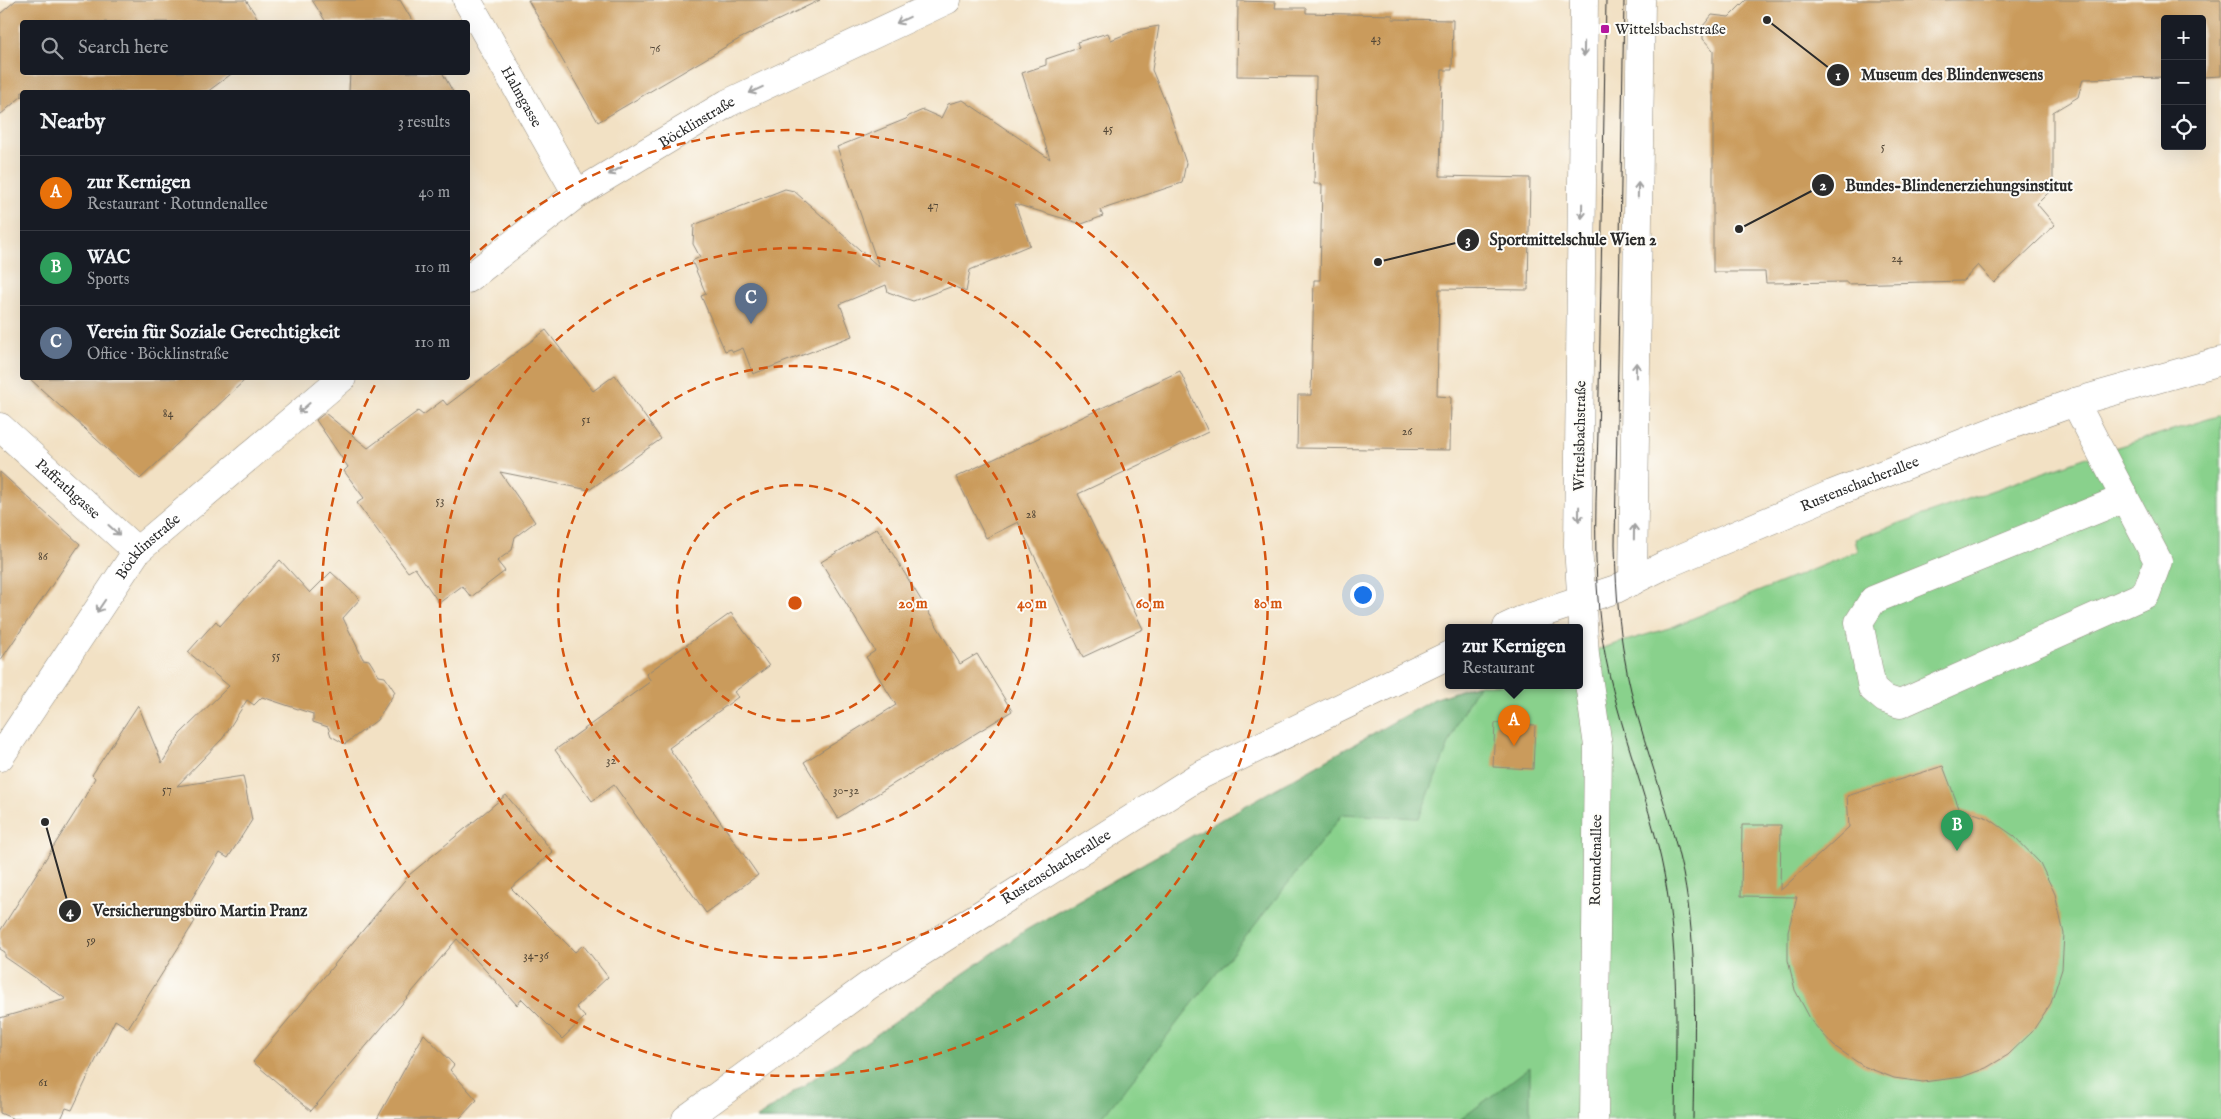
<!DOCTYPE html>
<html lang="en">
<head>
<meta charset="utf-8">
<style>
  body { margin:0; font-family:"IM FELL English",serif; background:#20242c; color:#f1f3f6 }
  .controls { position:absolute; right:15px; top:15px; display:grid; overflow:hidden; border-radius:5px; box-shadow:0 5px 20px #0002 }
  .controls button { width:45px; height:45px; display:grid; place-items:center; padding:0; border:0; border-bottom:1px solid #363941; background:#171b24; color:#f1f3f6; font:25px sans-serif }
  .you { position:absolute; left:1362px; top:594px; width:18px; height:18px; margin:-12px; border:4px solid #fff; border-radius:50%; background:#1a73e8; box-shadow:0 0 0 8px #1a73e833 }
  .badge { display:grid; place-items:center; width:32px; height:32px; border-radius:50%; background:#d690ce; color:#fff; font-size:16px; font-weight:700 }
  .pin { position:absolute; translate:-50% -41px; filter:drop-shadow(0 1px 2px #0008) }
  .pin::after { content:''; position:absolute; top:26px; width:18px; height:15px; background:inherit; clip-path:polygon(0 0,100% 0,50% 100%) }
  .popup { position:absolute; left:1445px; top:624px; width:138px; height:65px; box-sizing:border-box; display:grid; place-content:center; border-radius:5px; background:#171b24; filter:drop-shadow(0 1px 4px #0005); font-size:16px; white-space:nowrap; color:#9ea1a6 }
  .popup b { font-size:19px; color:#f1f3f6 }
  .popup::after { content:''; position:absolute; left:50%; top:100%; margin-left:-10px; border:10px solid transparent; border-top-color:#171b24 }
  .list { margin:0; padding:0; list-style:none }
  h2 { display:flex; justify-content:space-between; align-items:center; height:65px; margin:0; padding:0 20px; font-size:21px }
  h2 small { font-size:16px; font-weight:400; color:#9ea1a6 }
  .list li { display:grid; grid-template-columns:32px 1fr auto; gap:15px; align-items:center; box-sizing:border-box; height:75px; padding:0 20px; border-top:1px solid #363941 }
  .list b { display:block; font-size:19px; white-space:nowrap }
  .list p { margin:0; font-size:16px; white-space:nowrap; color:#9ea1a6 }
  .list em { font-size:16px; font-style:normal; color:#9ea1a6 }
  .icon { flex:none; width:28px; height:28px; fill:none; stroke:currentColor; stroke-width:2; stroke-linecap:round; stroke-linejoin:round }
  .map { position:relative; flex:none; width:2221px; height:1119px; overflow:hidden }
  .search { position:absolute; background:#171b24; box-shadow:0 5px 20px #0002; left:20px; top:20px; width:450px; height:55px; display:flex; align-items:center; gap:12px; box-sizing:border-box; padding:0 18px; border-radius:5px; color:#9ea1a6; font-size:19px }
  .panel { position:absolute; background:#171b24; box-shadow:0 5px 20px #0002; left:20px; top:90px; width:450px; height:290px; border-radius:5px }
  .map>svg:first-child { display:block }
  .green { fill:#89d18c; stroke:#5a7e5c }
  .forest { fill:#6eb378; stroke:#4c6f52 }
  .building { fill:#ca9b5b }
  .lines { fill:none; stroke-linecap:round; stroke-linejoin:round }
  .minor-casing { stroke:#8e8678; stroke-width:29 }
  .minor { stroke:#fff; stroke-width:28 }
  .tram { stroke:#2b2b2b; stroke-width:1 }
  .oneway { stroke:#a0a0a0 }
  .ring { fill:none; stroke:#d5540f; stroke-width:2.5; stroke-dasharray:9 6 }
  .poi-dot { fill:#b5179e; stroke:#fdfcf7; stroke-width:2 }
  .labels { text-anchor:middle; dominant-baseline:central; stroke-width:4; stroke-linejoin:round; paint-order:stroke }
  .number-label { font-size:12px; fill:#534737 }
  .poi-label { font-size:15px; fill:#2b2b2b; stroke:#fdfcf7; text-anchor:start }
  .street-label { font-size:15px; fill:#2b2b2b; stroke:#fdfcf7 }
  .centre { fill:#d5540f; stroke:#fdfcf7; stroke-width:2.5 }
  .ring-label { font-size:15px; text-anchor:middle; font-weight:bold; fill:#d5540f; stroke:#fdfcf7; stroke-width:4; stroke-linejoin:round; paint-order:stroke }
  .leader { fill:none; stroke:#2b2b2b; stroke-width:2 }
  .callout-dot { fill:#2b2b2b; stroke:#fdfcf7; stroke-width:2 }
  .mark-label { font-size:15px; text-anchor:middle; font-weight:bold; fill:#fff }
  .callout-label { font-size:16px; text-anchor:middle; font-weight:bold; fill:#2b2b2b; stroke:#fdfcf7; stroke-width:4; stroke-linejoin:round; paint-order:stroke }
</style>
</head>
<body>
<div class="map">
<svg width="2221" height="1119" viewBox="0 0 2221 1119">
  <rect width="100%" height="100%" fill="#fdfcf7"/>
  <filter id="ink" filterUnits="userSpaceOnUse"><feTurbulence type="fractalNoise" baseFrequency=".02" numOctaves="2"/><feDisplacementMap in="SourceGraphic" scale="10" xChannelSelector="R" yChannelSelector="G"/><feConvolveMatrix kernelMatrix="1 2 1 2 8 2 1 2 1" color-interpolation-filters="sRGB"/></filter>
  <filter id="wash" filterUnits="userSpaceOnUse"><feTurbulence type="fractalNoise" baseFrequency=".0096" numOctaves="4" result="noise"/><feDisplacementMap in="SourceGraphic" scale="20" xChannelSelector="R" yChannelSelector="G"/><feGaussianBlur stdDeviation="1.12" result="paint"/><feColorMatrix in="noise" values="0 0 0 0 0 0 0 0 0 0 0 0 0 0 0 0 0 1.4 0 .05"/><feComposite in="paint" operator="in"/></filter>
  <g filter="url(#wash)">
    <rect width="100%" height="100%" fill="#f2e1c4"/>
    <path class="green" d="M2221 415V1119H756L1026 930 1434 699 1475 685H1579V655L1669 628 1858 551 1855 539 2101 452Z"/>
    <g class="forest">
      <path d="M1475 685H1478L1459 719 1419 818 1343 814 1101 1119H756L1026 930 1434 699Z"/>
      <path d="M1530 1067V1119H1461Z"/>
    </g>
    <g id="blocks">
      <g class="building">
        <path d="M16 0H246L260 22H22V72H234L207 92H22V96L0 115V14Z"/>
        <path d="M312 0H400L413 22H326Z"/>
        <path d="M528 0H820L739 39 598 122Z"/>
        <path d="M1746 0H2221V76L2202 77V19H2165V77L2083 79 2078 97 2053 112V188L2037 204 2055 225 1994 283 1978 265 1963 281 1847 284V282L1766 283 1765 272H1713V50L1703 39V26L1712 15 1729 17Z"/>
        <path d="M1238 1 1276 2 1275 8H1306V13L1393 15 1392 19 1453 20 1452 70H1442L1440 176 1530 178 1528 290 1439 289 1437 396 1451 397 1450 450 1297 448 1298 395H1311L1314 280H1320L1322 184H1314L1316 77 1237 76Z"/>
        <path d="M1159 26 1152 70 1167 106 1186 163 1182 183 1100 210 1103 216 1082 224 1015 204 1030 245 970 270 966 292 953 286 913 301 888 292 886 285 840 304 852 336 753 374 743 348 733 352 731 349 725 351 701 296 706 294 692 261 700 257 693 244 694 225 785 189 794 191 879 267 837 147 906 119 909 116 923 110 941 118 948 104 963 100 1050 159 1022 73 1046 65V59L1079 48 1077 42 1108 33 1111 40 1136 30Z"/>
        <path d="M350 72H442L453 92H349Z"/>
        <path d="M546 330 593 391 615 375 661 439 589 490 500 472 535 522 515 537 512 550 497 561 505 571 471 597 462 586 439 603 415 568 408 572 357 503 364 498 344 471 348 467 316 420 325 413 368 448 418 411 423 415 443 400 447 405Z"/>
        <path d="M1180 371 1208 432 1078 494 1143 629 1083 657 1018 522 986 538 956 477Z"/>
        <path d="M29 378H247L140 479Z"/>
        <path d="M0 472 80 544 0 661Z"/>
        <path d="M877 528 960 664 977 654 1012 711 838 818 804 762 896 705 866 657 875 651 821 562Z"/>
        <path d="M280 560 310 593 331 572 360 599 343 618 363 659 369 660 379 676 385 677 395 692 377 720 345 744 331 736 328 727 313 722V714L262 697 254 705 247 700 223 738 177 786 243 776 252 820 228 858 220 853 183 913 195 921 128 1028 115 1020 72 1110 66 1108 61 1119H14L0 1113V1018L66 999 5 957V952L0 949V931L83 800 95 778 92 775 138 705 162 763 180 734 229 686 188 652 216 621 220 626Z"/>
        <path d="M731 613 769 666 734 692 738 697 669 748 758 875 706 913 614 785 592 801 555 750 651 681 646 674Z"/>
        <path d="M1495 723 1535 725 1533 769 1493 767Z"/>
        <path d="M1943 766 1959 808 1988 818 2014 836 2040 863 2055 894 2064 934 2062 969 2051 1003 2032 1032 2008 1055 1986 1068 1962 1077 1923 1082 1894 1078 1863 1066 1834 1046 1812 1022 1795 990 1788 960V931L1797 897 1741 896 1742 825H1781L1780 891 1849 827 1847 796Z"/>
        <path d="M506 795 553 852 511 888 575 952 583 945 608 977 576 1007 585 1017 562 1039 522 999 517 1005 457 939 311 1111 253 1062 409 875Z"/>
        <path d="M424 1034 454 1065 450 1070 477 1100 459 1119H377Z"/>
      </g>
    </g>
  </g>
  <g filter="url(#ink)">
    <use href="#blocks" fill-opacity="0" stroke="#8e8678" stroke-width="1"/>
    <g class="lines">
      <g class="minor-casing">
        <g id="minor">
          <path id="s1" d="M467 0 577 194"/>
          <path d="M1584 0 1578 546 1585 655 1598 746 1594 1119"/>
          <path id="s2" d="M468 279 577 194 728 103 947 0"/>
          <path d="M2075 402C2102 455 2130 508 2158 561L2146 594 1900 704 1885 699 1872 688 1859 622 1873 600 2125 498"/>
          <path id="s3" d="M0 427 137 551"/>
          <path d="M1633 581 1641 0"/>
          <path id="s4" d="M1507 627 1522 620 1616 589 1667 564 1832 494 1991 432 2075 402 2221 361"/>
          <path id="s5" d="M0 757 137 551 342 378"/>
          <path id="s6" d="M686 1119 868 986 1199 776 1449 655"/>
        </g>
      </g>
      <use href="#minor" class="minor"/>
      <g class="tram">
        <path d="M1606 0C1604 130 1601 261 1599 391 1598 464 1592 539 1599 612 1607 698 1642 776 1661 859 1680 945 1676 1032 1675 1119"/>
        <path d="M1624 0 1615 544C1616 596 1620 645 1632 695 1647 755 1670 813 1683 873 1699 954 1694 1037 1693 1119"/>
      </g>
    </g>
    <defs><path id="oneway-shaft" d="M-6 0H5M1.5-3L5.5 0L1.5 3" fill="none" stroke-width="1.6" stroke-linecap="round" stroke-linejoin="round" transform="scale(1.25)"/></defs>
    <g class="oneway">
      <use href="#oneway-shaft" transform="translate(903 20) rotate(155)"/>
      <use href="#oneway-shaft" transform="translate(1584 49) rotate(91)"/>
      <use href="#oneway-shaft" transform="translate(756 90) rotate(155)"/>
      <use href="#oneway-shaft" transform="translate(615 171) rotate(149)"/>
      <use href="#oneway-shaft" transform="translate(1638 190) rotate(-89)"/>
      <use href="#oneway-shaft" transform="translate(1582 211) rotate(91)"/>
      <use href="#oneway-shaft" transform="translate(1636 370) rotate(-89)"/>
      <use href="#oneway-shaft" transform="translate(304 408) rotate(139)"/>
      <use href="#oneway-shaft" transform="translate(1579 514) rotate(91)"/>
      <use href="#oneway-shaft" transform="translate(114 530) rotate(42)"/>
      <use href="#oneway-shaft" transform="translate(1634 532) rotate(-89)"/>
      <use href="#oneway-shaft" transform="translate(101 606) rotate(124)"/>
    </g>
  </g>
  <g class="ring">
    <circle cx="795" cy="603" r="118"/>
    <circle cx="795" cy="603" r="237"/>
    <circle cx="795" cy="603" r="355"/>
    <path d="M469 260A473 473 0 1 1 377 381"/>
  </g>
  <rect class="poi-dot" x="1600" y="24" width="10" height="10" rx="2.5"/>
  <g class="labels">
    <g class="number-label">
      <text x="1376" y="38">43</text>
      <text x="655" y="48">76</text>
      <text x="1108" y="128">45</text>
      <text x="1883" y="146">5</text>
      <text x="933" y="205">47</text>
      <text x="1897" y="258">24</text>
      <text x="168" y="413">84</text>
      <text x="586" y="419">51</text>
      <text x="1407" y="431">26</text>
      <text x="440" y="500">53</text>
      <text x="1031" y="514">28</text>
      <text x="43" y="556">86</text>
      <text x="276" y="655">55</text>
      <text x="611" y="760">32</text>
      <text x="167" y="789">57</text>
      <text x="846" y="790">30-32</text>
      <text x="91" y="940">59</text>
      <text x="536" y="955">34-36</text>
      <text x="43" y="1082">61</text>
    </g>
    <g class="poi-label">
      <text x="1615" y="29">Wittelsbachstraße</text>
    </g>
    <g class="street-label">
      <text stroke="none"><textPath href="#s1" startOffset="111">Halmgasse</textPath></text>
      <text stroke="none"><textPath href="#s2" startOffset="278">Böcklinstraße</textPath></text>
      <text transform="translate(1580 436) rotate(-89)">Wittelsbachstraße</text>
      <text stroke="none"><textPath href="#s4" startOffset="381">Rustenschacherallee</textPath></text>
      <text stroke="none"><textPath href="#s3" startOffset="92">Paffrathgasse</textPath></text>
      <text stroke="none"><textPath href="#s5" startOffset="258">Böcklinstraße</textPath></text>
      <text transform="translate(1596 860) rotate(-89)">Rotundenallee</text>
      <text stroke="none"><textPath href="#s6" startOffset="448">Rustenschacherallee</textPath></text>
    </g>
  </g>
  <circle cx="795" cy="603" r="8" class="centre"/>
  <g class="ring-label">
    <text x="913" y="608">20 m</text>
    <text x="1032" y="608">40 m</text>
    <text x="1150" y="608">60 m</text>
    <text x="1268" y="608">80 m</text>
  </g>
  <path class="leader" d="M1767 20L1838 75M1739 229L1823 185M1378 262L1468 240M45 822L70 911"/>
  <g class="callout-dot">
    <circle cx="1767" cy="20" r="5"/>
    <circle cx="1739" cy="229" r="5"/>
    <circle cx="1378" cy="262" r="5"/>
    <circle cx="45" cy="822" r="5"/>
    <circle cx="1838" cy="75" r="12"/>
    <circle cx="1823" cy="185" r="12"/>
    <circle cx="1468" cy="240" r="12"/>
    <circle cx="70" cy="911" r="12"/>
  </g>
  <g class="mark-label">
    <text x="1838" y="80">1</text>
    <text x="1823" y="190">2</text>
    <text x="1468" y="245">3</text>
    <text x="70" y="916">4</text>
  </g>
  <g class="callout-label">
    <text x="1952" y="80">Museum des Blindenwesens</text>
    <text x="1959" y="191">Bundes-Blindenerziehungsinstitut</text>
    <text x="1573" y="245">Sportmittelschule Wien 2</text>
    <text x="200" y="916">Versicherungsbüro Martin Pranz</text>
  </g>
</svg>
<div class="controls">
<button>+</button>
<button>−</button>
<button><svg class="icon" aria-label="locate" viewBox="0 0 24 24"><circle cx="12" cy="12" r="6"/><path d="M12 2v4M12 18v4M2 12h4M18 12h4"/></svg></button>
</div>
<div class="you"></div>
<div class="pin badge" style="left:1514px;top:746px;background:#e8710a">A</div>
<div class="popup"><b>zur Kernigen</b>Restaurant</div>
<div class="pin badge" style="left:1957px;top:851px;background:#2e9e5b">B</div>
<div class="pin badge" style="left:751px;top:324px;background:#5c6f8a">C</div>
<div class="search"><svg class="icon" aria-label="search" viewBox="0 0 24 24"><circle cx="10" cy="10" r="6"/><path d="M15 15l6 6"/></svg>Search here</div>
<section class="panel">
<h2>Nearby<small>3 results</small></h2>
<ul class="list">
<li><span class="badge" style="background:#e8710a">A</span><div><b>zur Kernigen</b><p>Restaurant · Rotundenallee</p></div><em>40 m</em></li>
<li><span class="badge" style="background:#2e9e5b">B</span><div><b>WAC</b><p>Sports</p></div><em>110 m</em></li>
<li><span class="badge" style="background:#5c6f8a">C</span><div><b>Verein für Soziale Gerechtigkeit</b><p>Office · Böcklinstraße</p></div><em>110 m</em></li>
</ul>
</section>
</div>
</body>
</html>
